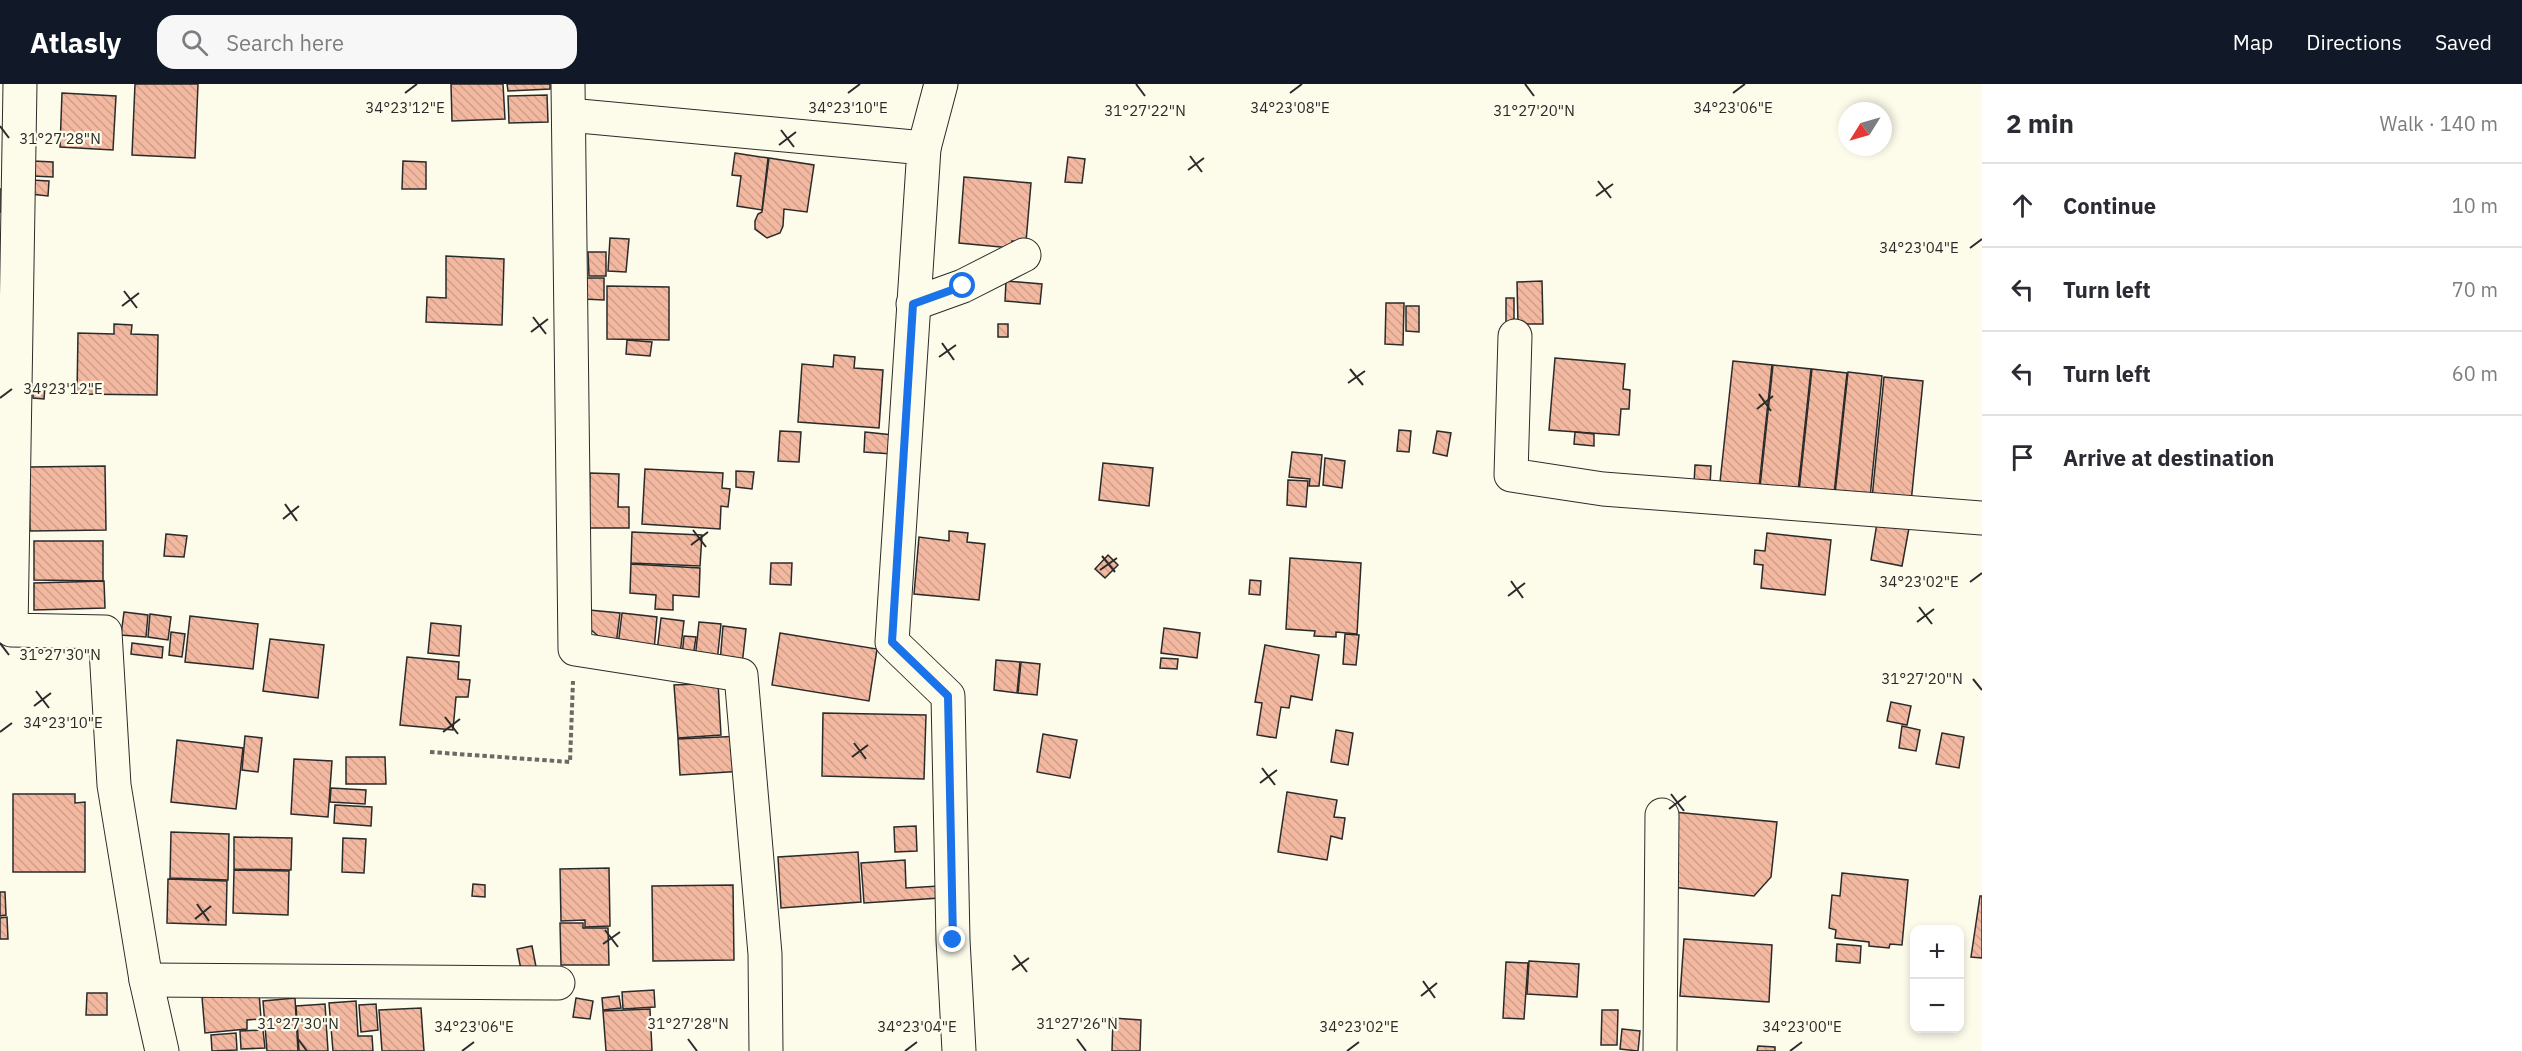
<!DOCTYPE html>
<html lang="en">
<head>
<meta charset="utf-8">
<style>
  body { margin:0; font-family:"IBM Plex Sans",sans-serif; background:#f7f7f7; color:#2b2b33 }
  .controls { position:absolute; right:18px; bottom:18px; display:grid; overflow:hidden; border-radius:12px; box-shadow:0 3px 9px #0003 }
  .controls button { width:54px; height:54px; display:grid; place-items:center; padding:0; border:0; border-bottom:2px solid #e1e1e2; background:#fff; color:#2b2b33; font:30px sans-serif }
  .compass { position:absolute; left:1838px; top:18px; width:54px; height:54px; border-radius:50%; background:#fff; box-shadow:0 3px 9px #0003; rotate:233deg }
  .stop { position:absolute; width:18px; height:18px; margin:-14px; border:4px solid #1a73e8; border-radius:50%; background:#fff }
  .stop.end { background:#1a73e8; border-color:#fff; box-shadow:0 2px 6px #0008 }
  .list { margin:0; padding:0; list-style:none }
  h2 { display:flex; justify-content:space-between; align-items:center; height:78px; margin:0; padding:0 24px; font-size:26px }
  h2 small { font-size:20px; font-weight:400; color:#7c7c81 }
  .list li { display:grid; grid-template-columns:39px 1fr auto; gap:18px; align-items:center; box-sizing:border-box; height:84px; padding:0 24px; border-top:2px solid #e1e1e2 }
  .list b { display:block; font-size:22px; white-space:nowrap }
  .list em { font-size:20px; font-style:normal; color:#7c7c81 }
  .icon { flex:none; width:33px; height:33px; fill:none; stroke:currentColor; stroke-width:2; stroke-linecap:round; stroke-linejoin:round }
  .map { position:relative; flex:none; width:1982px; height:967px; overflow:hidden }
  header { display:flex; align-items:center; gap:36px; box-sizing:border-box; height:84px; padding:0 30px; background:#111827; color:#fff }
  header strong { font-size:28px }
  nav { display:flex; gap:33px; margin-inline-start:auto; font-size:21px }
  .search { width:420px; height:54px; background:#f7f7f7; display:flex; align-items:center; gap:15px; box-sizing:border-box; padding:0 21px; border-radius:18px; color:#7c7c81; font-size:22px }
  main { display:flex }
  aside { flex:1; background:#fff }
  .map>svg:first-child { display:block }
  .building { fill:url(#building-back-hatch); stroke:#2b2b2b; stroke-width:1.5 }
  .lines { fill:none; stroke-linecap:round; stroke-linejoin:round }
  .minor-casing { stroke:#2b2b2b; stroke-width:35 }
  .path { stroke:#6a6964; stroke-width:4; stroke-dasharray:4.5 3; stroke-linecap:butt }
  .minor { stroke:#fdfbea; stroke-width:33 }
  .route { stroke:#1a73e8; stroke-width:8 }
  .ticks { fill:none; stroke:#2b2b2b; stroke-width:2 }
  .ticks-label { font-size:15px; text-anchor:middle; fill:#2b2b2b; stroke:#fdfbea; stroke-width:4.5; stroke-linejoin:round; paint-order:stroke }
</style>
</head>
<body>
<header>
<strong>Atlasly</strong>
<div class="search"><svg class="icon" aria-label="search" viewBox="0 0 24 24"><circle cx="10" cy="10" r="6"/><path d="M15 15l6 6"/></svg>Search here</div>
<nav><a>Map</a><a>Directions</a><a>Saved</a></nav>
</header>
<main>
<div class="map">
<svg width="1982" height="967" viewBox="0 0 1982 967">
  <defs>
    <pattern id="building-back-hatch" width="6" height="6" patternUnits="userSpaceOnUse" patternTransform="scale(1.5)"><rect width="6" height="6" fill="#f2b8a0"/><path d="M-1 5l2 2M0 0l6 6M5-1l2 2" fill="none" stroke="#d09e8a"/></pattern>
  </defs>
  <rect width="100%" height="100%" fill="#fdfbea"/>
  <g class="building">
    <path d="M135 0H198L195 74 132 71Z"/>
    <path d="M451 0H503L505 35 452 37Z"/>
    <path d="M507 0H550V5L508 7Z"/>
    <path d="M62 9 116 12 113 66 60 63Z"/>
    <path d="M547 11 548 38 509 39 508 12Z"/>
    <path d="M735 69 768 74 762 126 737 122 741 92 732 91Z"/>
    <path d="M1068 73 1085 75 1082 99 1065 98Z"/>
    <path d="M769 74 814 81 807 128 784 125 783 142 780 149 767 154 755 145V137L758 130 762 128Z"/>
    <path d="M33 77 53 78V93L33 92Z"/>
    <path d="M403 77 426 78V105H402Z"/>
    <path d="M964 93 1031 99 1026 158 1012 157 1011 164 959 159Z"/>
    <path d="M31 96 49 97 48 112 30 110Z"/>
    <path d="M0 105 6 106V128H0Z"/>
    <path d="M610 154 629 155 626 188 608 187Z"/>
    <path d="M588 168H606V192H589Z"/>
    <path d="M446 172 504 175 502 241 426 238 427 213 446 214Z"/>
    <path d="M583 194H604V216L583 215Z"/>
    <path d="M1006 197 1042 200 1040 220 1005 217Z"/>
    <path d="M1542 197 1543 240H1518L1517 198Z"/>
    <path d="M607 202 669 203V256L607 255Z"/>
    <path d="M1506 214H1514V243L1506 244Z"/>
    <path d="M1386 219H1404L1403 261 1385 260Z"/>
    <path d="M1406 222H1419V248L1406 247Z"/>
    <path d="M114 240 132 241 131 250 158 251 157 311 77 310 78 249 114 250Z"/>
    <rect x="998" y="240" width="10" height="13"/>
    <path d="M627 256 652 258 650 272 626 270Z"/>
    <path d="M834 271 855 273 854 284 883 286 879 344 798 338 802 280 833 283Z"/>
    <path d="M1555 274 1625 280 1623 305 1630 306 1629 325H1621L1619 351 1549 346Z"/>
    <path d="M1733 277 1772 281 1759 403 1720 398Z"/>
    <path d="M1773 281 1811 285 1798 407 1760 403Z"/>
    <path d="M1812 285 1847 289 1834 410 1799 407Z"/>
    <path d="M1848 288 1882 292 1870 414 1835 410Z"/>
    <path d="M1884 293 1923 297 1911 419 1872 414Z"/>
    <path d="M33 302H45L44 315 33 314Z"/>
    <path d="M1399 346 1411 347 1409 368 1397 367Z"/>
    <path d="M780 347 801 348 799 378 778 377Z"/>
    <path d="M1437 347 1451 349 1447 372 1433 369Z"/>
    <path d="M865 348 893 351 892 370 864 368Z"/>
    <path d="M1575 348 1594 350V362L1574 360Z"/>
    <path d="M1292 368 1322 371 1319 402H1309L1310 395 1289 393Z"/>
    <path d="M1325 374 1345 377 1342 404 1323 401Z"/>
    <path d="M1103 379 1153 384 1149 422 1099 416Z"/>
    <path d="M1695 381 1711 382 1710 401 1694 400Z"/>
    <path d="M105 382 106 446 30 447 29 383Z"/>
    <path d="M645 385 723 389 722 404 730 405 728 423 721 422 720 445 642 440Z"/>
    <path d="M736 387 754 388 752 405 736 403Z"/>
    <path d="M590 389 619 390 618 423H629V444H589Z"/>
    <path d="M1288 396 1308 397 1306 423 1287 421Z"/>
    <path d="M1877 439 1909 444 1902 482 1871 476Z"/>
    <path d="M949 447 968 449 967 458 985 460 979 516 914 510 919 453 949 457Z"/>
    <path d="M632 448 702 451 700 482 631 479Z"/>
    <path d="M1767 449 1831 456 1825 511 1761 504 1763 481 1754 480 1755 466 1765 467Z"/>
    <path d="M166 450 187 452 184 473 164 472Z"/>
    <path d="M34 457H103V497L34 496Z"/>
    <path d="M1108 471 1118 481 1105 494 1095 485Z"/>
    <path d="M1290 474 1361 479 1357 550 1336 548V553L1314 552 1315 547 1286 545Z"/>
    <path d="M771 479H792L791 501 770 500Z"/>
    <path d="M631 480 700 484 699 513 673 511V526L655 525 656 511 630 509Z"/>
    <path d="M1250 496 1261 497 1260 511 1249 510Z"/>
    <path d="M104 497 105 524 34 526V499Z"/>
    <path d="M589 526 620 529 616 561 607 560 587 542Z"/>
    <path d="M124 528 148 531 146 553 121 551Z"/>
    <path d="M622 529 657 533 654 566 618 562Z"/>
    <path d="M150 530 171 533 168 556 148 553Z"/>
    <path d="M190 532 258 540 253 585 185 578Z"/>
    <path d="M661 534 684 537 680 570 657 567Z"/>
    <path d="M699 538 721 540 717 578 695 575Z"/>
    <path d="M431 539 461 542 459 572 428 569Z"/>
    <path d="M723 542 746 545 742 581 720 578Z"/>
    <path d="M1164 544 1200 549 1197 574 1161 569Z"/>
    <path d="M171 548 185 550 182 573 169 571Z"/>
    <path d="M780 549 877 565 869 617 772 601Z"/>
    <path d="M1345 550 1359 551 1356 581 1343 580Z"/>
    <path d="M684 552 696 553 693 573 682 572Z"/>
    <path d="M270 555 324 561 318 614 263 607Z"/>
    <path d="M132 559 163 563 162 574 131 570Z"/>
    <path d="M1265 561 1319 571 1312 616 1291 612 1289 624 1281 623 1276 654 1257 651 1262 619 1255 618Z"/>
    <path d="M407 573 459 578 458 595 470 596 468 613H456L453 646 400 641Z"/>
    <path d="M1161 574 1178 575 1177 585 1160 584Z"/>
    <path d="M996 576 1020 578 1017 609 994 606Z"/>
    <path d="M1021 578 1040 580 1037 611 1018 609Z"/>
    <path d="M718 599 721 651 678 654 674 601Z"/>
    <path d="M1891 618 1911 622 1907 641 1887 637Z"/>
    <path d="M823 629 926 631 924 695 822 692Z"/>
    <path d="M1902 642 1920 646 1916 667 1899 664Z"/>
    <path d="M1336 646 1353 649 1348 681 1331 678Z"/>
    <path d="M1942 649 1964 653 1959 684 1936 680Z"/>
    <path d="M1043 650 1077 656 1070 694 1037 688Z"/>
    <path d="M245 652 262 654 258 688 242 686Z"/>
    <path d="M742 652 744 687 680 691 678 655Z"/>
    <path d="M177 656 243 664 236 725 171 718Z"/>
    <path d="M346 673H385L386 700H346Z"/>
    <path d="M294 675 332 677 328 733 291 730Z"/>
    <path d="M331 704 366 706 365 720 330 718Z"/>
    <path d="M1287 708 1337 716 1334 733 1345 734 1342 755 1331 752 1327 776 1278 768Z"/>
    <path d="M13 710H75V719L85 718V788H13Z"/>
    <path d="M335 721 372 723 371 742 334 739Z"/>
    <path d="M1674 728 1777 738 1771 793 1754 812 1672 803Z"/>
    <path d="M916 742 917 767 895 768 894 743Z"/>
    <path d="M171 748 229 750 228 796 170 794Z"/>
    <path d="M234 753 292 754 291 786 234 785Z"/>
    <path d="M343 754 366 755 364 789 342 788Z"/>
    <path d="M858 768 861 818 781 824 778 773Z"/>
    <path d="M905 776 906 804 939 802 940 814 864 819 861 779Z"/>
    <path d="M609 784 610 842 585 843V836L561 837 560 785Z"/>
    <path d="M234 786 289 787 288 831 233 829Z"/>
    <path d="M1842 789 1908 796 1902 861 1890 860 1889 864 1869 862V858L1835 854 1836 846 1829 844 1832 811 1840 812Z"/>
    <path d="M168 795 227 797 226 841 167 839Z"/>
    <path d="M473 800 485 801V813L472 812Z"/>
    <path d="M733 801 734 876 653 877 652 802Z"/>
    <path d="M0 808H5L6 831 0 832Z"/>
    <path d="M1980 812H1982V874L1971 873Z"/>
    <path d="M7 833 8 855H0V834Z"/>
    <path d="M560 839H583V844H608L609 881H561Z"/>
    <path d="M1684 855 1772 861 1769 918 1680 912Z"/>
    <path d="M1837 860 1861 862 1860 879 1836 877Z"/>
    <path d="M532 862 537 888 522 891 517 865Z"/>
    <path d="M1529 877 1579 880 1577 913 1527 910Z"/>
    <path d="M1506 878 1528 879 1524 935 1503 934Z"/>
    <path d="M654 906 655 923 623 925 622 908Z"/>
    <path d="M259 908 261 935 247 936V945L205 949 202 913Z"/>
    <path d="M87 909H107V931H86Z"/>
    <path d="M619 912 621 924 603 926 602 914Z"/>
    <path d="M295 914 298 967H267L263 917Z"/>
    <path d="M576 914 593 917 590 935 573 933Z"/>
    <path d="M356 917 358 952H372L373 967H333L329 919Z"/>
    <path d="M325 920 328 967H299L296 922Z"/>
    <path d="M376 920 378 946 361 948 359 921Z"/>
    <path d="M421 924 424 967H382L379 926Z"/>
    <path d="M650 925 652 967H606L603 927Z"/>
    <path d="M1602 926H1618L1617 961H1601Z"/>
    <path d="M1113 934 1141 936 1140 967H1112Z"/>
    <path d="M1622 945 1640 947 1638 967 1620 965Z"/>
    <path d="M263 946 265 964 241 965 240 947Z"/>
    <path d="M236 949 237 966 212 967 211 951Z"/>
    <path d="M1758 962 1775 963V967H1757Z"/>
  </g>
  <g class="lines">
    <g class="minor-casing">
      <g id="minor">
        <path d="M20 0 11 546 105 548 114 701 146 896 162 967"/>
        <path d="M568 0 575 565 741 591 765 870 766 967"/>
        <path d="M569 31 924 64 892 558 948 612 953 856 959 967"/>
        <path d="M924 64 941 0"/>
        <path d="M913 220 963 202 1024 171"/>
        <path d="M1515 252 1511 391 1603 405 1982 434"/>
        <path d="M146 896 558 899"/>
        <path d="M1660 967 1662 731"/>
      </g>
    </g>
    <path class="path" d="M430 668 570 678 573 597"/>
    <use href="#minor" class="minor"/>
  </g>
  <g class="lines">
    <path class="route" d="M953 856 948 612 892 558 913 220 963 202"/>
  </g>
  <path class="ticks" d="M1136 0 1145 12M1525 0 1534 12M405 9 417 0M848 9 860 0M1290 9 1302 0M1733 9 1745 0M0 42 9 54M781 46 794 63M779 61 796 48M1190 72 1202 88M1188 86 1204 74M1598 97 1611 114M1596 112 1613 100M1970 164 1982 155M124 207 137 224M122 222 139 209M533 233 546 250M531 248 548 235M942 259 954 276M939 273 956 261M1350 285 1363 301M1348 299 1365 287M1759 310 1771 327M0 314 12 305M1757 325 1773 312M285 420 297 437M283 435 299 422M693 446 706 463M691 461 708 448M1102 472 1115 488M1100 486 1117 474M1511 497 1523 514M1970 498 1982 489M1508 512 1525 499M1919 523 1932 540M1917 538 1934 525M0 559 9 571M1973 595 1982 606M36 607 49 624M34 622 51 609M445 633 458 650M0 648 12 639M443 648 460 635M854 659 866 675M852 673 868 661M1262 684 1275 701M1260 699 1277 686M1671 710 1684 727M1669 725 1686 712M197 820 209 837M195 835 211 822M605 846 618 863M603 860 620 848M1014 871 1027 888M1012 886 1029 874M1423 897 1435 914M1421 912 1437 899M298 955 307 967M688 955 697 967M1077 955 1086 967M462 967 474 958M905 967 917 958M1347 967 1359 958M1790 967 1802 958"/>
  <g class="ticks-label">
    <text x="405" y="29">34°23'12"E</text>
    <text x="848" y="29">34°23'10"E</text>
    <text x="1290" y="29">34°23'08"E</text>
    <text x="1733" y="29">34°23'06"E</text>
    <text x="1145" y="32">31°27'22"N</text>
    <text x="1534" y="32">31°27'20"N</text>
    <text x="60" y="60">31°27'28"N</text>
    <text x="1919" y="169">34°23'04"E</text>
    <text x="63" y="310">34°23'12"E</text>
    <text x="1919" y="503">34°23'02"E</text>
    <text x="60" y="576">31°27'30"N</text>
    <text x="1922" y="600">31°27'20"N</text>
    <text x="63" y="644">34°23'10"E</text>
    <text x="298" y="945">31°27'30"N</text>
    <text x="688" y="945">31°27'28"N</text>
    <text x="1077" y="945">31°27'26"N</text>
    <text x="474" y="948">34°23'06"E</text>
    <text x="917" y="948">34°23'04"E</text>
    <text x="1359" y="948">34°23'02"E</text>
    <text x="1802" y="948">34°23'00"E</text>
  </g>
</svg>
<div class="controls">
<button>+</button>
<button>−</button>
</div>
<svg class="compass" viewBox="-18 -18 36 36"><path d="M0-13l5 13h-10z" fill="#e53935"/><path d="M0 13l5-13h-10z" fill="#7c7c81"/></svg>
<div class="stop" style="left:963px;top:202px"></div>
<div class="stop end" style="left:953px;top:856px"></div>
</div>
<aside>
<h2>2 min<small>Walk · 140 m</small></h2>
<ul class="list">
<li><svg class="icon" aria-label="ahead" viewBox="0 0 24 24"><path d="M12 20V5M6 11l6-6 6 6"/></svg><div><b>Continue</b></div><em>10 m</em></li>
<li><svg class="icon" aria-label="left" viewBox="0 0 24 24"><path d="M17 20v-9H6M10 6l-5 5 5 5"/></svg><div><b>Turn left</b></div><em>70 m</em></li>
<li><svg class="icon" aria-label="left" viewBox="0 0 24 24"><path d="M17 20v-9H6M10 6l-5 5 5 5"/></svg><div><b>Turn left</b></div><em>60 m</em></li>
<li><svg class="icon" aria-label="arrive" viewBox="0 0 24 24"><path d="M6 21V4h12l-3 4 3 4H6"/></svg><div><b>Arrive at destination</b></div></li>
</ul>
</aside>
</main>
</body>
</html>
